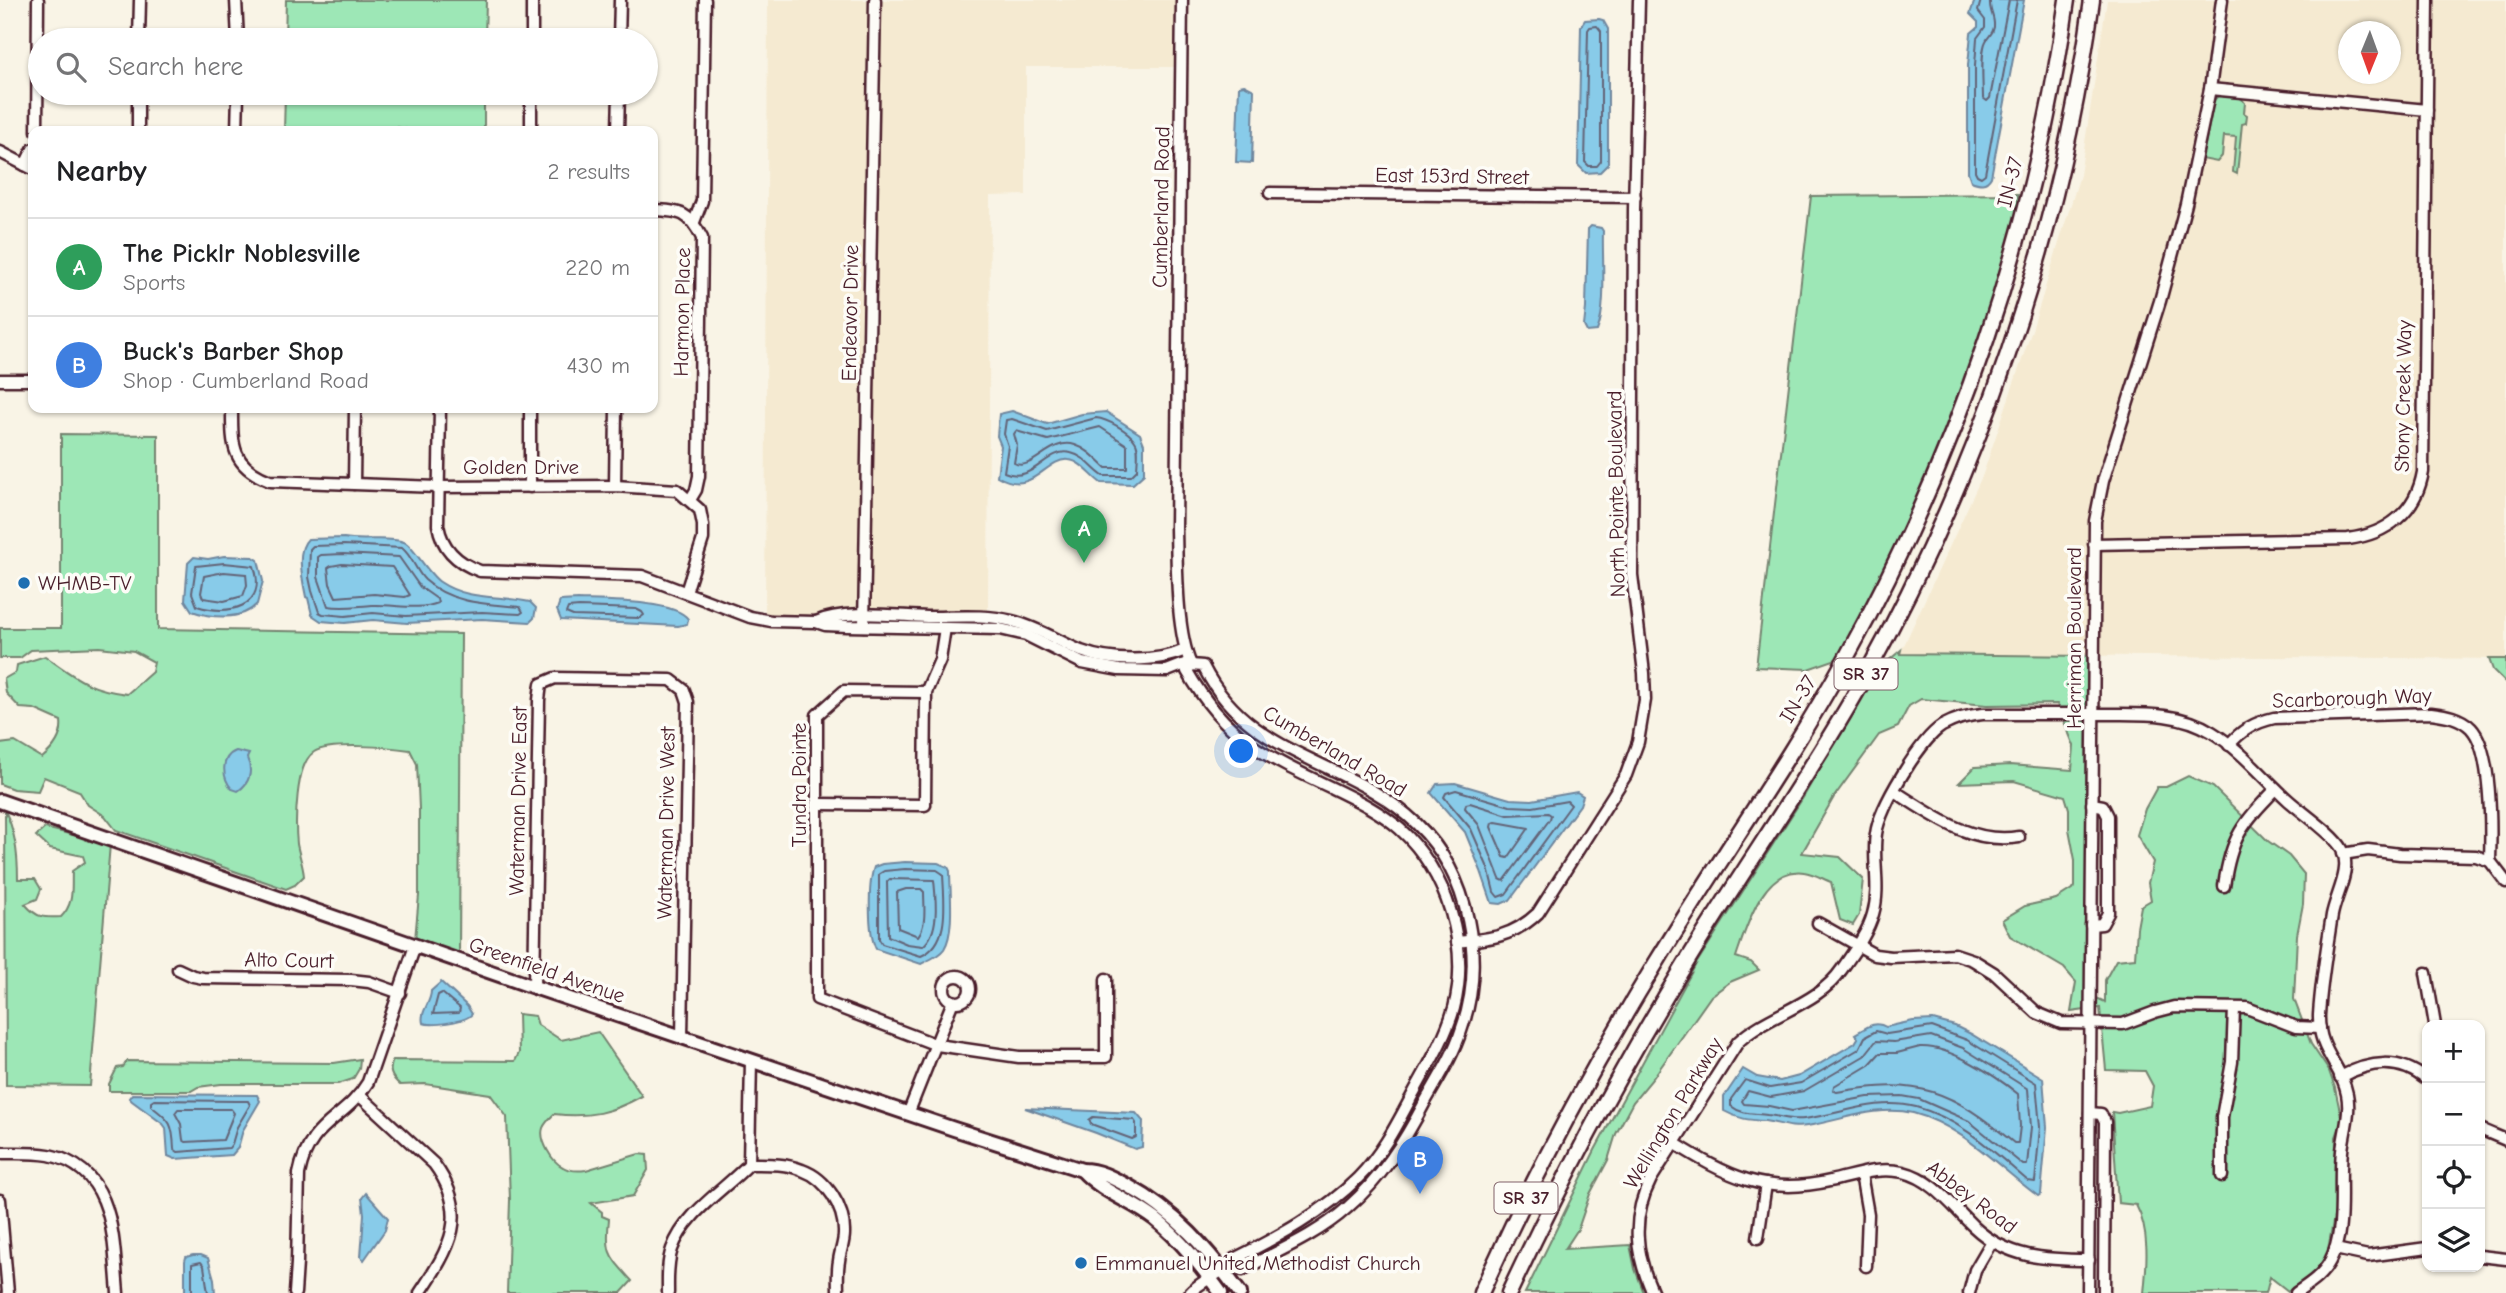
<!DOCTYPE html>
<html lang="en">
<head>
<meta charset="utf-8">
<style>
  body { margin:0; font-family:"Comic Neue",sans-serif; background:#f2f2f2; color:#202124 }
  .controls { position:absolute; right:21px; bottom:21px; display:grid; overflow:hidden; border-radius:14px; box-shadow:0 2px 5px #0004 }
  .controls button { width:63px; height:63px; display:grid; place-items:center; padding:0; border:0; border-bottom:2px solid #e0e0e0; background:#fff; color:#202124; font:35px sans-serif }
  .compass { position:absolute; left:2338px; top:21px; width:63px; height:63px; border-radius:50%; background:#fff; box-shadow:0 2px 5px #0004; rotate:181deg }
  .you { position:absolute; left:1242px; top:752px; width:24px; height:24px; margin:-18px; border:5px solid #fff; border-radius:50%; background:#1a73e8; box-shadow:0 0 0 10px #1a73e833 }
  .badge { display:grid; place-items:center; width:46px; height:46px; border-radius:50%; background:#1f6fb2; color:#fff; font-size:23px; font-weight:700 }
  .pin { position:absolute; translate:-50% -58px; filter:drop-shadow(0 2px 4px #0008) }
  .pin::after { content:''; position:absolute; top:37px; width:24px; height:21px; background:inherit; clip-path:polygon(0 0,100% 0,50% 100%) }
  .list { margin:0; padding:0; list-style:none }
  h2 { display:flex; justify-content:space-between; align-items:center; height:91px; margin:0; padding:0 28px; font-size:30px }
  h2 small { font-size:23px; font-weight:400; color:#757577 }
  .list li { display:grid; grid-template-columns:46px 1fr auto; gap:21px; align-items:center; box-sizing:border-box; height:98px; padding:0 28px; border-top:2px solid #e0e0e0 }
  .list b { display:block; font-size:26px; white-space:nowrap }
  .list p { margin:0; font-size:23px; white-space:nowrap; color:#757577 }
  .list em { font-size:23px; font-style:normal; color:#757577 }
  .icon { flex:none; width:38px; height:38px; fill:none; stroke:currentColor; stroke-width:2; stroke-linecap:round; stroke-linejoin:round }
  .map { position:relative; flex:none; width:2506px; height:1293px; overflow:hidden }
  .search { position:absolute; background:#fff; box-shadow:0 2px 5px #0004; left:28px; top:28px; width:630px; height:77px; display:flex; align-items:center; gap:18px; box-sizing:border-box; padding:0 24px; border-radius:38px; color:#757577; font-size:26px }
  .panel { position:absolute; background:#fff; box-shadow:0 2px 5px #0004; left:28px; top:126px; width:630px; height:287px; border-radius:14px }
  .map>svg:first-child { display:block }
  .built { fill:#f5ead1; fill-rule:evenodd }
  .green { fill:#9de7b6; stroke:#748370; stroke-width:2 }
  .water { fill:#88cbe9; stroke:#6f869d; stroke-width:2 }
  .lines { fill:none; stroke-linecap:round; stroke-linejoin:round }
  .shore { stroke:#636477; stroke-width:2 }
  .minor-casing { stroke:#4a1f2b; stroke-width:15 }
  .major-casing { stroke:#4a1f2b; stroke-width:18 }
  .highway-casing { stroke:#4a1f2b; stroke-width:19 }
  .minor { stroke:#fdfcf7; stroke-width:10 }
  .major { stroke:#fdfcf7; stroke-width:12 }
  .highway { stroke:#fdfcf7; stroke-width:14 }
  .poi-dot { fill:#1f6fb2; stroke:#fdfcf7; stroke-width:2.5 }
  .labels { text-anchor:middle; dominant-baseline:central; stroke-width:7; stroke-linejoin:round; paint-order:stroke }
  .shield { fill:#fdfcf7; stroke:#806168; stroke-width:2 }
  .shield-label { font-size:19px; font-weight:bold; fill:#4a1f2b }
  .street-label { font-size:21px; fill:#4a1f2b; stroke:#fdfcf7 }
  .poi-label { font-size:21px; fill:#4a1f2b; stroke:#fdfcf7; text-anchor:start }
</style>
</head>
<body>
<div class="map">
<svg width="2506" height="1293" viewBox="0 0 2506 1293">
  <rect width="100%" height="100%" fill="#f9f4e6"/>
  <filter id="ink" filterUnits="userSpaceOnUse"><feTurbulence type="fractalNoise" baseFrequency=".0143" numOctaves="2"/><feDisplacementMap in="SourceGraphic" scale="14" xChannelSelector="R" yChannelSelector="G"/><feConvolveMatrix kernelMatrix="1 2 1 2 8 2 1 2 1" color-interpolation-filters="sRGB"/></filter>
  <g filter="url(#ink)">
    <g class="built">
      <path d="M768 0H1180V67H1026V195L990 196 988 617 765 616Z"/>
      <path d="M2107 0H2506V659L1900 654 1983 474 2033 327 2080 175ZM2348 32H2390V74H2348Z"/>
    </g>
    <g class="green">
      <path d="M286 0H486L485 40H285Z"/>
      <path d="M285 93H484V131H418L396 127 388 131H284Z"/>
      <path d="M2218 96 2241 98 2245 103 2244 113 2247 115 2246 123 2242 124 2237 174 2233 172 2236 137 2224 136 2222 156 2217 162 2202 159 2214 100Z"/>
      <path d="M2018 194 2020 226 1943 454 1848 655 1808 669 1756 667 1811 196Z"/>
      <path d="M61 434 158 435V629L461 634 459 956 415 940 419 895V809L417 764 410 750C391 747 329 742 314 752 295 764 295 824 297 844 299 855 303 865 304 876L295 885 286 889 116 830 105 816 88 805 79 791 44 777 38 791 13 789 0 784V744L15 742 42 758C53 749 63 736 61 721L34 709 20 708 6 693 4 679 16 672 17 665 45 656C76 678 88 689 127 694L152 672 154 662 134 651 99 647 31 650 20 658H0V628H61Z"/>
      <path d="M1901 650 1900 654 2087 656 2086 993 2105 1002V980L2116 960 2135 958 2137 928 2141 906 2151 900 2148 883 2153 862 2137 835 2145 809 2157 787H2166L2188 776 2213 787 2268 841 2289 856 2304 874 2303 904 2297 935 2294 999 2311 1044 2329 1071 2335 1088 2342 1121 2336 1137 2335 1211 2327 1255 2311 1277 2288 1291 2270 1277 2266 1293H2144C2147 1264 2150 1231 2136 1205L2118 1203 2112 1112 2118 1113 2150 1106 2153 1086 2145 1071 2106 1070 2100 1008 2071 1012 2076 982 2064 968 2010 936 2002 920 2025 906 2056 899 2075 887V860L2069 829V809L2065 796 2014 781 1959 783 1975 767 2010 765 2072 770 2074 746 2057 704 1987 705 1921 699 1909 706 1898 727 1879 735 1834 797 1802 853 1840 857 1863 879 1859 915 1853 925 1840 920 1831 882C1823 879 1813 873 1804 872 1763 866 1746 928 1736 957L1751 962 1759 970 1730 982 1711 996 1653 1078 1633 1102 1616 1134 1608 1160 1590 1194 1578 1229 1565 1249 1630 1245 1635 1269 1644 1293H1525L1595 1150 1696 964 1804 796 1875 672Z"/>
      <path d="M2489 659H2506V683L2493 670Z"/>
      <path d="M5 811C15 830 18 857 18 879H35L41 889 37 899 25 904C37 918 43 918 61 917 75 903 71 888 72 871L85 862 83 856 50 849 36 836 45 828 110 844 90 1086 6 1085Z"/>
      <path d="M518 1014 535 1016 538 1025 561 1040 598 1032 642 1096C611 1113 589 1118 554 1114 551 1117 545 1123 543 1128 539 1140 552 1162 563 1167 570 1171 579 1171 586 1170L639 1154 647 1155 648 1170 633 1196 591 1203 602 1212V1216L609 1219C605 1255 610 1256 632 1281L621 1293H507L510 1200 507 1117 490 1094 425 1084 400 1085C391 1077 388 1071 393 1060L515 1061 519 1053Z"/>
      <path d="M360 1059 359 1069 353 1079 338 1084H221L198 1087 191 1091H109V1084L117 1068 123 1067 127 1061 334 1063Z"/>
    </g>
    <g class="water">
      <path d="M1975 0H2024L1991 177C1986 186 1979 184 1971 181L1968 172V65L1971 33 1978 27V22L1970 14Z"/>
      <path d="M1599 19 1603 20 1608 29V164L1600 172 1586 173 1578 165 1581 26 1585 20Z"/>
      <path d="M1244 85 1254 90 1252 163 1236 162 1239 86Z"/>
      <path d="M1591 226 1601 228 1603 231C1602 258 1607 308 1597 331L1587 332 1584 326 1586 308 1588 229Z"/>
      <path d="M1012 411 1047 424 1082 414 1106 412 1140 434 1144 444V474L1133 484 1101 483C1091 476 1081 461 1069 460 1045 457 1034 498 997 476L1001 446 997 436 999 414Z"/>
      <path d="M344 538C363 542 388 536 404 542 412 544 427 573 440 582 468 601 500 595 530 602L536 608 534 618 530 622 482 619 407 623 373 620 345 623 321 621 312 615 308 598 306 597C303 581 295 551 308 539Z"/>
      <path d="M224 556 253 557 258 560 263 581 257 604C242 621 211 618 192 611L185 600 188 563 194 557 208 559Z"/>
      <path d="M578 600C602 601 675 600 688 619L687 624 678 626 561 620 557 610 560 601Z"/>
      <path d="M236 751 249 754 247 758C253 771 250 783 238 791L232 789C222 778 220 757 236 751Z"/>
      <path d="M1455 783 1510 799 1532 800 1577 792 1583 796 1580 805 1510 900 1501 904 1492 903 1481 871 1465 832 1431 793 1437 784Z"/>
      <path d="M905 862 938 863 948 867 950 871C950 891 955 932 944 949 939 956 929 960 921 964L876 949C868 934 868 884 874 867L882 864Z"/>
      <path d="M441 982 467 1006 472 1014C466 1022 432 1026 423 1023 420 1011 431 1003 431 991Z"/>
      <path d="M1933 1020 1955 1026 1971 1034 2043 1078 2047 1127 2041 1194 2038 1196C1998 1167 1963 1126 1913 1113 1878 1105 1842 1120 1807 1126 1792 1129 1779 1123 1765 1121 1749 1120 1738 1119 1724 1111V1097L1743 1069 1757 1077 1780 1081 1799 1076 1855 1043 1858 1038 1855 1034C1866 1028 1875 1020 1886 1027L1913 1021Z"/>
      <path d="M132 1094 257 1095 260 1101 243 1130 238 1148 232 1155 175 1159 168 1156 166 1128 163 1124 132 1101 129 1098Z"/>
      <path d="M1025 1108 1136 1113 1143 1121 1142 1147 1135 1149 1096 1133Z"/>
      <path d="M366 1193 388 1218 385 1230 364 1260 361 1257 364 1214 362 1198Z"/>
      <path d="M193 1255H201L208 1258 214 1279 215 1293H185V1261L186 1257Z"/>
    </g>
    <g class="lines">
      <g class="shore">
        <path d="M1981 0 1978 11 1985 20V27L1977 38 1975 65V171L1977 175 1981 177 1985 174 2017 0"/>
        <path d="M1990 0C1989 12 1995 16 1994 27 1993 34 1989 35 1986 41 1980 52 1983 85 1983 98L1987 101 1990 98 2009 0"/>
        <path d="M1597 26 1601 31V161L1597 166H1589L1585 162 1588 30 1590 27Z"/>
        <path d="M1096 418C1107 419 1129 431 1135 441 1140 448 1137 461 1137 470L1131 476H1103C1092 469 1085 456 1071 453 1046 447 1034 485 1004 472L1008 446 1004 434 1006 420 1012 419 1047 431Z"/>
        <path d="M1100 427 1127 445V468H1106C1096 459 1088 449 1075 445 1050 437 1032 473 1014 463L1017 445 1014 434 1016 431 1048 440Z"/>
        <path d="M344 545 402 548C412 556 416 571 425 580 451 604 488 604 520 607L523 612 520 614 482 612 406 616 373 613 345 616 323 614 319 612 312 591 309 577 310 549 313 546Z"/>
        <path d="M343 554 399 557 420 587 437 599 438 603C418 611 394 604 372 605 357 606 343 609 328 606L318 577V557L321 555Z"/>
        <path d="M224 563 254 566C268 608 228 616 197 606L192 593 196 566Z"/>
        <path d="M342 564 392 567 410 595 405 597 374 594 336 597 330 584 328 568 331 566Z"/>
        <path d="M224 572 246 574 247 585 243 596 224 601 203 598 201 593 204 576Z"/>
        <path d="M579 607 636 609 642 612 644 615 640 618 573 616 566 613 568 608Z"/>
        <path d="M1456 790 1510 806 1533 807 1567 801 1571 805 1506 894 1498 897 1494 892 1488 868 1471 829 1444 797 1446 793Z"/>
        <path d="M1470 803 1508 815 1548 813 1551 815 1550 819 1504 881 1500 879 1479 825 1465 808 1466 804Z"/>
        <path d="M1496 822 1529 828 1508 858 1504 857 1491 827 1492 823Z"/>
        <path d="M905 869 937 870 943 874C944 902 951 943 921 956L882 944 879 939V874L884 871Z"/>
        <path d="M890 879 934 880C936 900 940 932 923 946L907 944 888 936 887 882Z"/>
        <path d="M906 889H921L924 892C924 906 927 925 918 936L898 928 897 892Z"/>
        <path d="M442 993 460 1008 459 1013 433 1014 438 995Z"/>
        <path d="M1932 1027 1967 1040 2036 1083 2040 1127 2035 1182 2028 1181C1994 1152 1961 1119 1916 1107 1878 1097 1841 1114 1804 1119 1791 1121 1780 1116 1767 1115 1754 1113 1742 1115 1731 1106V1099L1745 1080 1770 1088 1801 1083 1859 1049 1865 1037 1876 1031 1887 1034Z"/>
        <path d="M1931 1036 1963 1048 2028 1089 2031 1127 2027 1165H2023L1969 1121 1919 1099 1902 1096 1868 1097 1792 1111 1769 1106 1744 1104 1742 1101 1748 1091 1771 1097 1804 1091 1864 1056 1876 1041 1894 1042Z"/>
        <path d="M1920 1047C1949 1045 1996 1076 2018 1094L2020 1126 2018 1143H2014C1950 1090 1920 1077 1837 1092L1833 1090 1834 1086 1869 1065 1880 1053H1897Z"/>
        <path d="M154 1100 235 1101H248L250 1105 237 1127 232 1144 229 1148 178 1152 174 1149C173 1124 171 1121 151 1106V1102Z"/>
        <path d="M178 1109H231L234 1113 223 1140 186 1142 183 1140 181 1124 175 1113Z"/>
        <path d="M1093 1117 1134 1120 1136 1123V1137L1132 1139 1091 1124 1089 1120Z"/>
        <path d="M192 1293V1264L201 1262 204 1266 208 1293"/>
      </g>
      <g class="minor-casing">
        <g id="minor">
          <path d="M236 0 238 40"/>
          <path d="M1182 0 1176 528C1177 567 1176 630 1191 665L1187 671C1225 738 1266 757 1332 788 1356 800 1380 811 1400 829 1447 872 1470 946 1454 1008 1445 1039 1428 1066 1413 1094 1397 1124 1382 1154 1358 1178 1323 1213 1278 1237 1234 1259 1224 1274 1202 1279 1190 1293"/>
          <path d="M139 40 140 0"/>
          <path d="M532 40V0"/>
          <path d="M619 40 620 0"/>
          <path d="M2210 89 2427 110"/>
          <path d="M37 131 38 0"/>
          <path d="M138 131V93"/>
          <path d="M237 131 238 93"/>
          <path d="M531 131V93"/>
          <path d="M618 131 619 93"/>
          <path d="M0 152 33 169"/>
          <path d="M25 165 33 149"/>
          <path d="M1270 193 1635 197"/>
          <path d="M653 210C681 211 689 212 702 238L699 476 696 490 690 500"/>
          <path d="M694 222 702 201 705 0"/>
          <path d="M0 380H33"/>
          <path d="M232 408C232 445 231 466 270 481L438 487 615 486 677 490 700 510 703 525V539L686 592"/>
          <path d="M440 408 438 525C442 549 457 563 480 571L642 576 750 617 771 621 816 622 825 625 847 626 1000 629 1026 635 1082 663 1119 670 1167 671 1190 662"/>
          <path d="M354 484 355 408"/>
          <path d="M615 486 616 408"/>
          <path d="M530 487V408"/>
          <path d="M2094 544 2348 539C2387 534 2416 512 2423 472L2428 0"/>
          <path d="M816 622C845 609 895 616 927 617 955 617 985 614 1012 621 1037 627 1058 641 1081 651 1110 662 1157 663 1185 650"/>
          <path d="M864 626 875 0"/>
          <path d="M945 628 940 660 926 692 844 691 817 715V999L937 1045 1019 1057H1106V979"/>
          <path d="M1191 665 1203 666C1250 760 1349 758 1417 824 1470 875 1486 962 1461 1031 1453 1056 1438 1079 1425 1102 1404 1142 1382 1178 1347 1208 1317 1235 1278 1251 1242 1270L1230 1266"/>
          <path d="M2229 745C2241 730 2256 722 2274 718L2431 713C2446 715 2460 717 2471 728 2492 750 2491 830 2490 861"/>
          <path d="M1894 791C1932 815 1971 845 2019 837"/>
          <path d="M818 804 925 805 926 692"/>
          <path d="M2343 854 2368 850 2400 854 2476 856 2490 861 2506 882"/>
          <path d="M2224 886C2231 837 2242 824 2276 789"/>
          <path d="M1818 923 1875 955 1891 957 1955 954 1973 960 1994 973 2037 1013 2061 1023 2123 1024 2155 1012 2174 1007 2247 1008 2296 1027 2320 1028"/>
          <path d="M2091 925 2102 924 2108 913V816L2103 806 2092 804"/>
          <path d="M1457 942C1490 939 1513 937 1538 913L1626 775 1638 742 1645 700 1644 673 1632 575 1634 209 1639 0"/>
          <path d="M178 969 193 976 203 978 351 980 369 982 400 993"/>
          <path d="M2426 973 2435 1025"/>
          <circle cx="957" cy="989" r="13"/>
          <path d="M534 987 539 700 541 684 555 678 671 680 684 690 688 702 682 1037"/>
          <path d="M2340 1077C2370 1061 2399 1057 2427 1080"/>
          <path d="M359 1095 434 1164C471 1214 450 1248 420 1293"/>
          <path d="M2090 1113 2101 1114 2105 1122 2104 1293"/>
          <path d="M908 1114 953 1001"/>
          <path d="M2480 1129 2506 1140"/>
          <path d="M1674 1143C1727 1176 1765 1196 1830 1181 1854 1176 1878 1166 1903 1172 1933 1179 1953 1207 1974 1227 2007 1258 2046 1260 2089 1260"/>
          <path d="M0 1153C16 1153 33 1152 49 1155 116 1169 113 1239 118 1293"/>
          <path d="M749 1164C767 1164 785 1163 802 1170 827 1179 845 1208 844 1234 844 1243 840 1252 839 1261 837 1271 838 1282 838 1293"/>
          <path d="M749 1164 751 1060"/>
          <path d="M1861 1174 1868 1214 1866 1266"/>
          <path d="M2222 1176V1117L2232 1062 2234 1008"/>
          <path d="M0 1200 8 1293"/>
          <path d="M1758 1238 1766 1184"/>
          <path d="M2335 1249 2368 1256 2427 1248"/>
          <path d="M2480 1256 2506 1259"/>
          <path d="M295 1293 297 1263 299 1174C309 1121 345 1121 368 1082L415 946"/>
          <path d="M668 1293C668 1279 667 1263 672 1249 685 1213 723 1191 749 1164"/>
          <path d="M1653 1293C1635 1254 1631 1218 1651 1179L1738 1042C1769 1013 1818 1005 1842 969 1853 953 1868 933 1873 914 1881 887 1872 860 1876 834 1879 808 1920 740 1942 726 1955 719 1969 715 1983 714 2018 714 2053 714 2089 714 2131 715 2175 709 2212 732 2240 749 2263 777 2287 799 2301 812 2335 835 2342 849 2352 870 2336 894 2332 915 2327 947 2321 982 2319 1015 2318 1052 2341 1064 2347 1094 2351 1113 2344 1132 2342 1151 2338 1186 2347 1229 2330 1261 2322 1276 2309 1284 2296 1293"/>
          <path d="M1969 1293 1975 1270 1992 1241"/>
          <path d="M2088 1293 2095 521 2103 481 2160 301 2186 204 2210 89 2222 0"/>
        </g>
      </g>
      <g class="major-casing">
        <g id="major">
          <path d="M0 801 534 987 954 1129 1082 1170C1099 1170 1113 1178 1128 1186 1176 1212 1208 1250 1240 1293"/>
          <path d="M1082 1170C1102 1192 1132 1201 1155 1219 1181 1240 1201 1266 1221 1293"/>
        </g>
      </g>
      <g class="highway-casing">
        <g id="highway">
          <path d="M1481 1293C1532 1179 1591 1069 1656 963 1718 861 1788 763 1846 658 1958 455 2035 230 2067 0"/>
          <path d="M1509 1293C1563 1178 1622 1066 1689 958 1745 866 1808 778 1861 684 1978 473 2060 240 2092 0"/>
        </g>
      </g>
      <use href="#minor" class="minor"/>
      <use href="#major" class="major"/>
      <use href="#highway" class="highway"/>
    </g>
  </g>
  <g class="poi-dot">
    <circle cx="24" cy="583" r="7"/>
    <circle cx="1081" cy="1263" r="7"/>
  </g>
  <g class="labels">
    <g class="shield">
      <rect x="1834.5" y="658.5" width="63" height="31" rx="5"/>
      <rect x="1494.5" y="1182.5" width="63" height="31" rx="5"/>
    </g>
    <g class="shield-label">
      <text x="1866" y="674">SR 37</text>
      <text x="1526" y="1198">SR 37</text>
    </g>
    <g class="street-label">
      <text transform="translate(1452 176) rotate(1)">East 153rd Street</text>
      <text transform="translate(2010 182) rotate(-76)">IN-37</text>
      <text transform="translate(1161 207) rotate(-89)">Cumberland Road</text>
      <text transform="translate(682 312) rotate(-89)">Harmon Place</text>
      <text transform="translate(850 313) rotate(-89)">Endeavor Drive</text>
      <text transform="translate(2403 396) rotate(-89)">Stony Creek Way</text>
      <text x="521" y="467">Golden Drive</text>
      <text transform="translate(1616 494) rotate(-91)">North Pointe Boulevard</text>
      <text transform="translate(2074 638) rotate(-90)">Herriman Boulevard</text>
      <text transform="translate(2352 698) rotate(-2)">Scarborough Way</text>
      <text transform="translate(1798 699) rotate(-59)">IN-37</text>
      <text transform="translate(1335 751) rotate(30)">Cumberland Road</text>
      <text transform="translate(799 785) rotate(-90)">Tundra Pointe</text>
      <text transform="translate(518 801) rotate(-89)">Waterman Drive East</text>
      <text transform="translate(666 823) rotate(-89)">Waterman Drive West</text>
      <text transform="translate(289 960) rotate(1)">Alto Court</text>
      <text transform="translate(547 970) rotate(19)">Greenfield Avenue</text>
      <text transform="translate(1673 1113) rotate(-59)">Wellington Parkway</text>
      <text transform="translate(1972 1197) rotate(37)">Abbey Road</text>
    </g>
    <g class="poi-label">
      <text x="38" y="583">WHMB-TV</text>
      <text x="1095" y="1263">Emmanuel United Methodist Church</text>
    </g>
  </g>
</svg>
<div class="controls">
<button>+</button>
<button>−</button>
<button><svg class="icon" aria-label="locate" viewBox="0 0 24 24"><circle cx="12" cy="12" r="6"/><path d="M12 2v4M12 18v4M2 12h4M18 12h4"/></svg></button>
<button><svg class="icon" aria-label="layers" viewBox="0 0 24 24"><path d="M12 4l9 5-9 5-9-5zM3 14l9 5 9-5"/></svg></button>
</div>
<svg class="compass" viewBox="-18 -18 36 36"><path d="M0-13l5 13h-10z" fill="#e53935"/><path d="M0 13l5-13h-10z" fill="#757577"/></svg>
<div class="you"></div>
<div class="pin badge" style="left:1084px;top:563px;background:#2e9e5b">A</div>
<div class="pin badge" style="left:1420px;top:1194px;background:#3f7fe0">B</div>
<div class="search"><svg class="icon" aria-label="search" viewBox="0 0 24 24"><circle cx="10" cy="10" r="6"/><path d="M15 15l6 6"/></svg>Search here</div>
<section class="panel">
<h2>Nearby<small>2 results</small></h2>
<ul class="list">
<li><span class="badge" style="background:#2e9e5b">A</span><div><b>The Picklr Noblesville</b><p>Sports</p></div><em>220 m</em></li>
<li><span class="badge" style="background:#3f7fe0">B</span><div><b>Buck's Barber Shop</b><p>Shop · Cumberland Road</p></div><em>430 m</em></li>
</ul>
</section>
</div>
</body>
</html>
